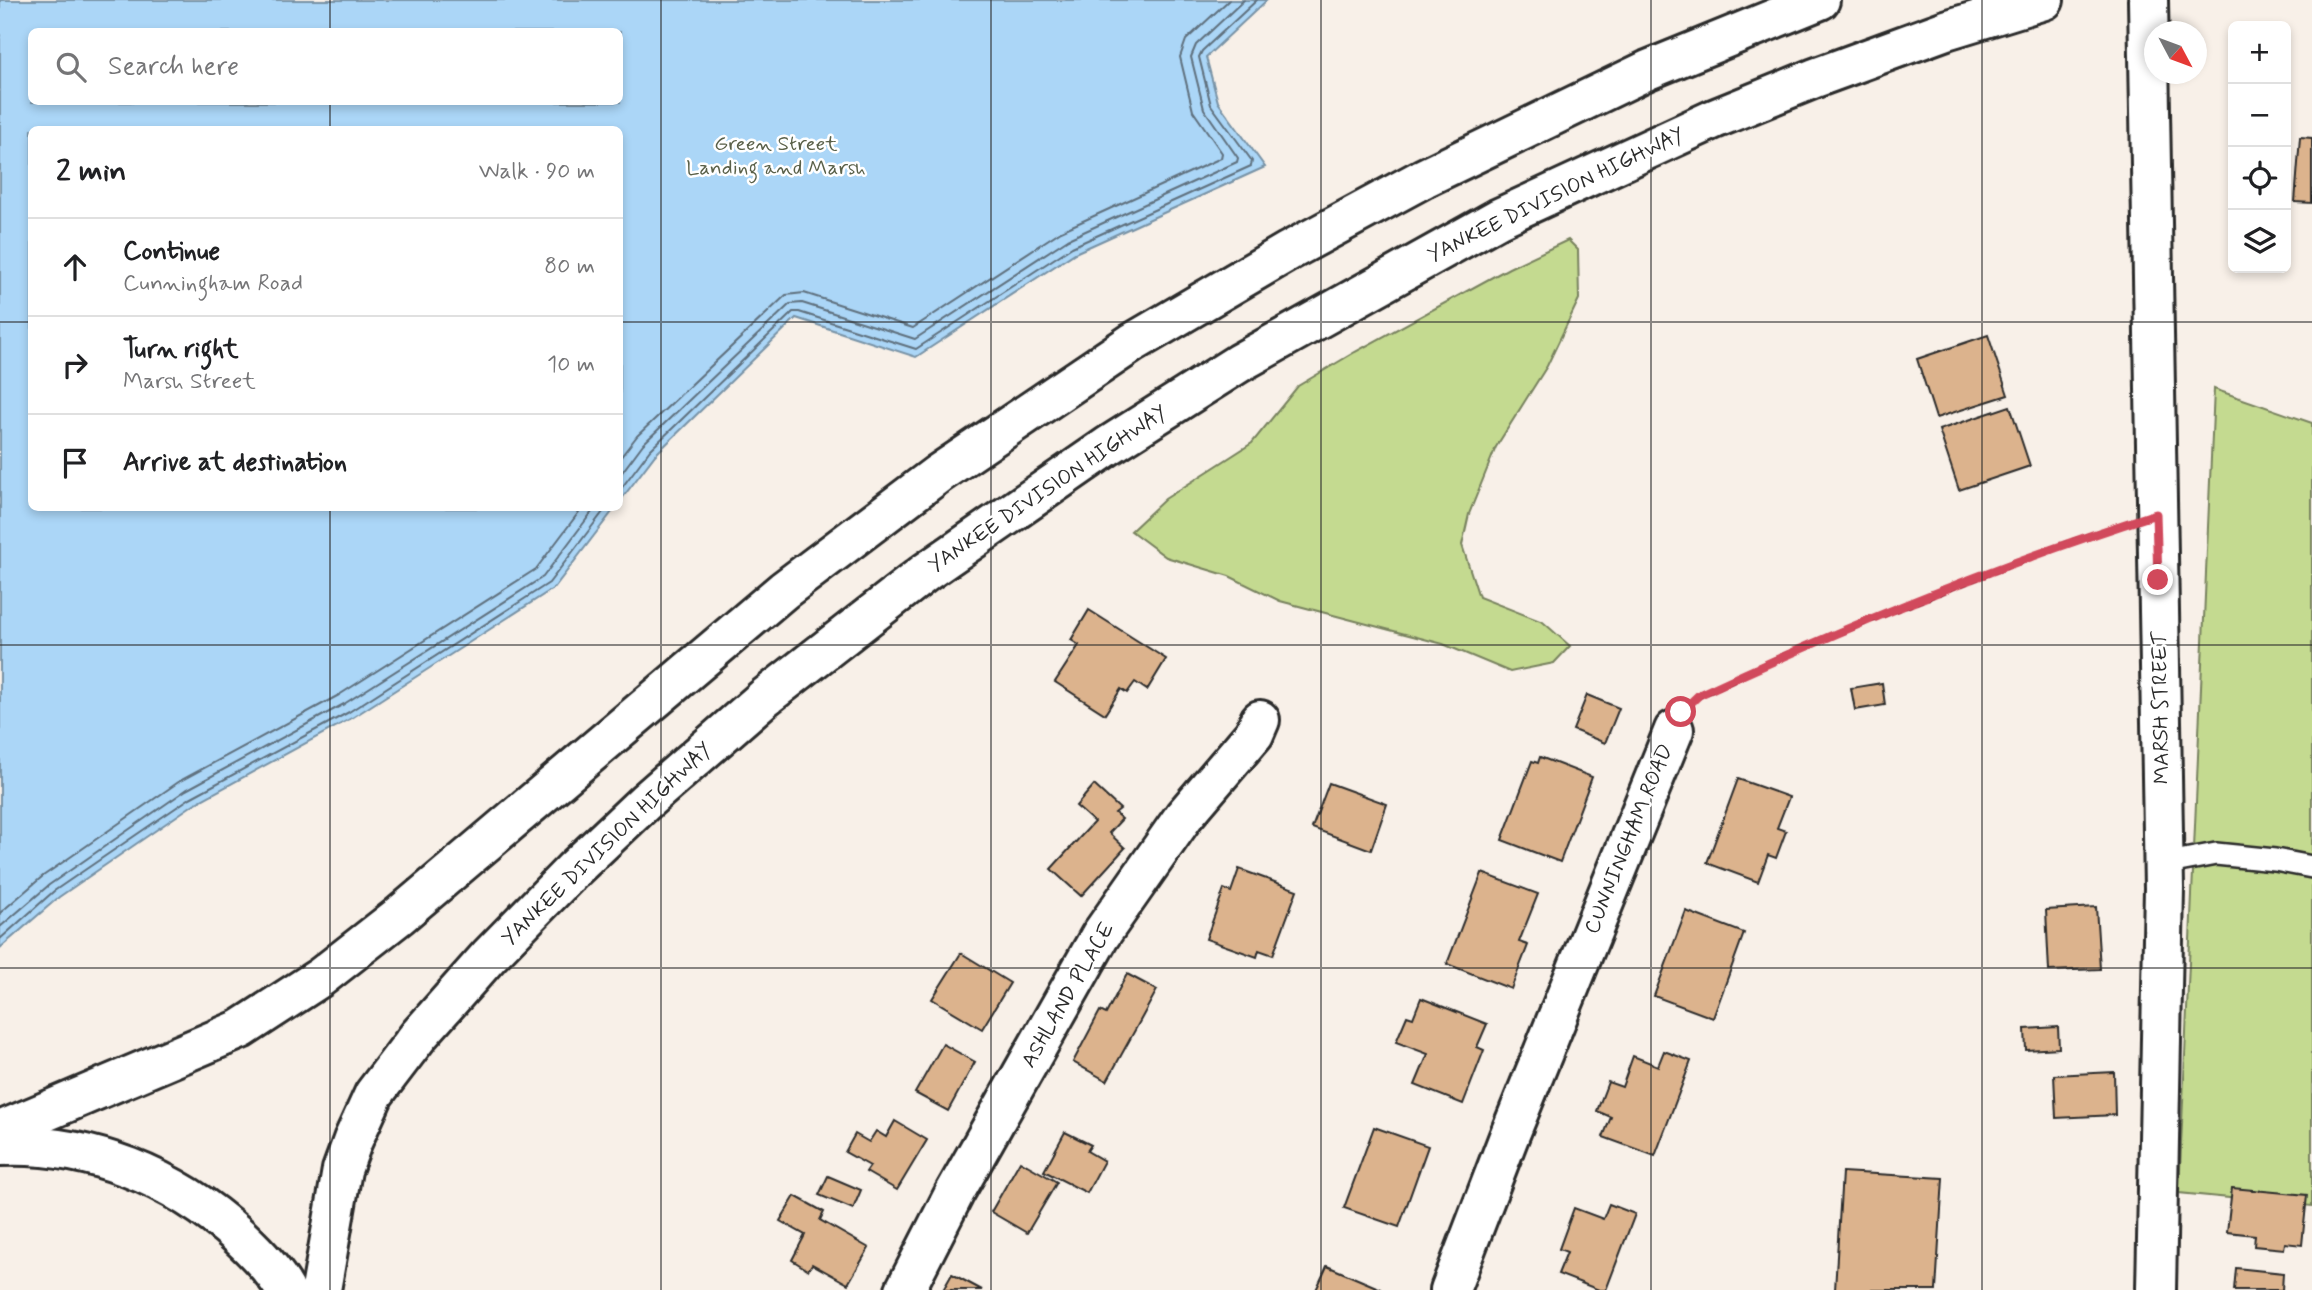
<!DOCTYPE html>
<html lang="en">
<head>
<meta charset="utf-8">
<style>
  body { margin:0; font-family:Mynerve,sans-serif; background:#f2f2f2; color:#202124 }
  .controls { position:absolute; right:21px; top:21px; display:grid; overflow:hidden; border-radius:10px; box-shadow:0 4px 10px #0003 }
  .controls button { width:63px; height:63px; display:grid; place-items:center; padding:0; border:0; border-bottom:2px solid #e0e0e0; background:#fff; color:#202124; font:35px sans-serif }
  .compass { position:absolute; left:2144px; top:21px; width:63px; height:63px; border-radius:50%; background:#fff; box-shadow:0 4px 10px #0003; rotate:131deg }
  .stop { position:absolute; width:21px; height:21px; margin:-16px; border:5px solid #d1495b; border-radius:50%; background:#fff }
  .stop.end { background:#d1495b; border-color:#fff; box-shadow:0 2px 7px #0008 }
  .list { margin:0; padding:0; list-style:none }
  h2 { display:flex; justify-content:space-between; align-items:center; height:91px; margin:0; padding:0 28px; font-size:30px }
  h2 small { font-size:23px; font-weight:400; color:#757577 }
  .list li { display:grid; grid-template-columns:46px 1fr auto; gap:21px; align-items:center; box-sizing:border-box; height:98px; padding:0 28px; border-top:2px solid #e0e0e0 }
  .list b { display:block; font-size:26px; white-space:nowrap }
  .list p { margin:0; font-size:23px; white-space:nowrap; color:#757577 }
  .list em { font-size:23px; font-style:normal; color:#757577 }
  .icon { flex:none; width:38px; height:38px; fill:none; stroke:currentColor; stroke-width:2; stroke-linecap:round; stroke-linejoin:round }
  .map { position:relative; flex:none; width:2312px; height:1290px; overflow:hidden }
  .search { position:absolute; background:#fff; box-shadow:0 4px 10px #0003; left:28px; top:28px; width:595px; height:77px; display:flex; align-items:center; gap:18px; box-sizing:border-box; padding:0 24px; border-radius:10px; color:#757577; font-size:26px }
  .panel { position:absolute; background:#fff; box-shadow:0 4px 10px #0003; left:28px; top:126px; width:595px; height:385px; border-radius:10px }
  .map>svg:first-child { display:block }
  .green { fill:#c4da90; stroke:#78825e; stroke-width:2 }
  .water { fill:#abd6f7; stroke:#7892a5; stroke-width:2; fill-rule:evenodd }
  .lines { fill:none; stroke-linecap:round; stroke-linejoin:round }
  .shore { stroke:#5e6f7d; stroke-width:2 }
  .building { fill:#dcb38d; stroke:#2b2b2b; stroke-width:2 }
  .service-casing { stroke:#2b2b2b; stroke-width:26 }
  .minor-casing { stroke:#2b2b2b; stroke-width:44 }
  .trunk-casing { stroke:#2b2b2b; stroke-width:44 }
  .motorway-casing { stroke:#2b2b2b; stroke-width:44 }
  .path { stroke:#2b2b2b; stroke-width:4.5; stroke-dasharray:7 5; stroke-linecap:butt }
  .service { stroke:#fff; stroke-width:21 }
  .minor { stroke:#fff; stroke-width:38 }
  .trunk { stroke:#fff; stroke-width:38 }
  .motorway { stroke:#fff; stroke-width:38 }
  .route { stroke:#d1495b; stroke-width:9 }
  .grid { fill:none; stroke:#2b2b2b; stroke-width:2; stroke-opacity:0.55 }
  .labels { text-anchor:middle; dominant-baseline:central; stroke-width:5; stroke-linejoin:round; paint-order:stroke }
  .park-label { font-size:21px; fill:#596049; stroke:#fff }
  .street-label { font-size:21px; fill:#2b2b2b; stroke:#fff }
</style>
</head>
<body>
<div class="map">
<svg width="2312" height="1290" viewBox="0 0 2312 1290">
  <rect width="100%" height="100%" fill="#f8f0e8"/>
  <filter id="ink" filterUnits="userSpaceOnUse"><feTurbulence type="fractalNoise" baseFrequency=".0143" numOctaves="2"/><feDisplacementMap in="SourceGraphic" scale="14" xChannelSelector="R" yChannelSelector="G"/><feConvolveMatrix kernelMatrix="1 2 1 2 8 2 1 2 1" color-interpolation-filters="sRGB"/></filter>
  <g filter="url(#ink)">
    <g class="green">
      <path d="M1568 240 1578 250 1579 299 1547 366 1496 447 1469 514 1462 545 1479 597 1543 622 1570 646 1554 663 1510 672 1443 644 1280 601 1229 576 1166 557 1131 531 1165 499 1252 443 1298 386 1355 352 1509 268Z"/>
      <path d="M2214 389 2312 423V1206L2179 1193Z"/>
    </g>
    <path class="water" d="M0 0H1267L1206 57 1218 102 1265 167 1075 253 916 357 796 318 655 455 620 501V130H32V508H615L554 588 352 718 194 804 59 897 0 948ZM32 32H620V102H32Z"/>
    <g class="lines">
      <g class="shore">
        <path d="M620 458 637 436 786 295 804 293 913 328 1061 231 1221 158 1222 153 1193 111 1180 57 1186 40 1229 0"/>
        <path d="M620 475 643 444 790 304 802 303 915 339 1068 239 1237 162 1238 158 1204 109 1191 57 1196 45 1244 0"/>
        <path d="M620 490 650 450 793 312H799L916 349 1072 247 1251 166 1252 161 1211 105 1199 57 1202 51 1257 0"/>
        <path d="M0 913 43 876 180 781 339 695 536 569 582 508"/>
        <path d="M0 927 49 885 186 790 344 704 543 577 595 508"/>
        <path d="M0 939 54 891 190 798 349 712 549 583 606 508"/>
      </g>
    </g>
    <g class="building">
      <path d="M2300 137 2312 138V203L2295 202Z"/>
      <path d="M1988 335 2008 395 1936 418 1917 359Z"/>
      <path d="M2010 406 2030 466 1959 490 1939 430Z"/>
      <path d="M1089 610 1166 659 1147 690 1135 682 1127 693 1121 689 1105 714 1055 682 1079 645 1071 640Z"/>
      <path d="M1882 683 1885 705 1855 710 1851 688Z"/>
      <path d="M1587 695 1619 708 1605 743 1573 730Z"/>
      <path d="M1540 757 1592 777 1560 862 1502 840 1532 761 1538 763Z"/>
      <path d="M1738 779 1789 797 1777 828 1786 831 1776 858 1768 855 1758 882 1707 863Z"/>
      <path d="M1329 783 1387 804 1371 850 1312 828Z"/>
      <path d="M1094 785 1120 809 1115 813 1122 819 1109 833 1125 848 1081 896 1051 869 1094 822 1076 806Z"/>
      <path d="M1239 869 1297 890 1273 955 1259 950 1257 957 1206 939 1224 889 1231 892Z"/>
      <path d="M1482 873 1538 894 1519 942 1528 945 1511 989 1447 964Z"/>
      <path d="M2096 907 2100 969 2049 971 2046 910Z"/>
      <path d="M1686 911 1744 933 1713 1018 1654 996Z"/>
      <path d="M961 953 1010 983 982 1029 932 999Z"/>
      <path d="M1127 974 1157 990 1107 1081 1073 1062 1100 1011 1106 1014Z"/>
      <path d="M1421 998 1487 1024 1477 1047 1484 1050 1463 1104 1415 1085 1428 1054 1396 1042 1407 1016 1413 1018Z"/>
      <path d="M2058 1027 2059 1048 2026 1050 2025 1029Z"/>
      <path d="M943 1044 975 1062 948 1111 915 1093Z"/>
      <path d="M1664 1051 1691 1061 1655 1156 1603 1137 1611 1117 1597 1111 1608 1082 1622 1087 1633 1056 1658 1066Z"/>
      <path d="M2114 1072 2115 1115 2056 1118 2054 1075Z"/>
      <path d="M895 1121 927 1140 897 1190 866 1172 870 1166 845 1152 855 1134 869 1142 876 1131 886 1137Z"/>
      <path d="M1374 1127 1428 1146 1399 1227 1344 1208Z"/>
      <path d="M1065 1132 1091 1145 1087 1151 1104 1161 1087 1193 1044 1171Z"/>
      <path d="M1020 1161 1057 1182 1027 1233 991 1212Z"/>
      <path d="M1842 1172 1943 1178 1936 1290H1835Z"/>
      <path d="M828 1176 861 1190 853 1209 819 1195Z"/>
      <path d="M2232 1188 2307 1195 2302 1245 2285 1243 2284 1249 2254 1246 2255 1235 2227 1232Z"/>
      <path d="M795 1196 824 1212 820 1220 869 1248 848 1284 812 1264 808 1270 792 1260 805 1235 780 1221Z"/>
      <path d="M1609 1204 1635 1214 1606 1290H1599L1558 1274 1567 1252 1559 1249 1574 1208 1603 1219Z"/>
      <path d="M1327 1266 1381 1289V1290H1316Z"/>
      <path d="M2236 1268 2283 1273 2282 1290H2234Z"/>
      <path d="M952 1274 982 1290H943Z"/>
    </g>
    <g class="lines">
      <g class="service-casing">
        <path id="service" d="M2163 864 2216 854 2275 860 2312 867"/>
      </g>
      <g class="minor-casing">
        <g id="minor">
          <path d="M2148 0 2164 888 2156 1290"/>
          <path d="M905 1290 954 1194 1100 936 1184 816 1254 734 1260 720"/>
          <path d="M1450 1290 1508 1139 1674 730"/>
        </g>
      </g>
      <g class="trunk-casing">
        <path id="trunk" d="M0 1146C88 1142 175 1177 240 1237 256 1252 274 1270 285 1290"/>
      </g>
      <g class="motorway-casing">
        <g id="motorway">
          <path d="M0 1131 241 1029 321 977 399 916 784 590 938 474 1132 343 1289 251 1424 178 1648 70 1820 0"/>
          <path d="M321 1290 342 1170 353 1140 374 1094 419 1035 489 956 573 870 646 801 764 698 926 572 1108 446 1239 363 1499 218 1714 119 1815 78 1946 30 2044 0"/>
        </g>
      </g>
      <path class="path" d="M1696 698 1780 657 1836 634 2072 541 2119 526"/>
      <use href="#service" class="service"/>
      <use href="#minor" class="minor"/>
      <use href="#trunk" class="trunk"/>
      <use href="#motorway" class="motorway"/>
    </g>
  </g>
  <g class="lines" filter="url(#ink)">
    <path class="route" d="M1681 712 1699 695C1847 626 2000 564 2156 514L2158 580"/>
  </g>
  <path class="grid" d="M330 0V32M661 0V1290M991 0V1290M1321 0V1290M1651 0V1290M1982 0V1290M330 102V130M0 322H32M620 322H2312M330 508V1290M0 645H2312M0 968H2312"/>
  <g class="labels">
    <g class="park-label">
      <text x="776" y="144">Green Street<tspan x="776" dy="24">Landing and Marsh</tspan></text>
    </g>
    <g class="street-label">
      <text transform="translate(1556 195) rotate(-26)">YANKEE DIVISION HIGHWAY</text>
      <text transform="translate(1048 489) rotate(-34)">YANKEE DIVISION HIGHWAY</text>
      <text transform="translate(2161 708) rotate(-91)">MARSH STREET</text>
      <text transform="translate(1629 839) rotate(-68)">CUNNINGHAM ROAD</text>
      <text transform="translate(607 844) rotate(-44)">YANKEE DIVISION HIGHWAY</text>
      <text transform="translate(1068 995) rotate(-60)">ASHLAND PLACE</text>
    </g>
  </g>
</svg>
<div class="controls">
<button>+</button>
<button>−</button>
<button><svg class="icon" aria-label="locate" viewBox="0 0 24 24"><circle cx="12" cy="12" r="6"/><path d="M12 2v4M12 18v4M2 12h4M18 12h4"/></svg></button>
<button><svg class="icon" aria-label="layers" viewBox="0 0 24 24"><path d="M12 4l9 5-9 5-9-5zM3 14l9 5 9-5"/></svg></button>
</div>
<svg class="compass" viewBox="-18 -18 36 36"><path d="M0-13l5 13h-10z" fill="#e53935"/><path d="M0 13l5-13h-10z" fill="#757577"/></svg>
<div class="stop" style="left:1681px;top:712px"></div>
<div class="stop end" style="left:2158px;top:580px"></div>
<div class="search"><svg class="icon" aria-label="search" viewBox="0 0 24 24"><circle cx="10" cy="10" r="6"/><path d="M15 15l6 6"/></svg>Search here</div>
<section class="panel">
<h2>2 min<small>Walk · 90 m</small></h2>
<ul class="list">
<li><svg class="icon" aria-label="ahead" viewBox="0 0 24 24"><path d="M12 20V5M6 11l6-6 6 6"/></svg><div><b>Continue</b><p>Cunningham Road</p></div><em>80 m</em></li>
<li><svg class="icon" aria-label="right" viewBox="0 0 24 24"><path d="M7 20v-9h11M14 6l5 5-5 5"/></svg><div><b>Turn right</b><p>Marsh Street</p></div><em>10 m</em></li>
<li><svg class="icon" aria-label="arrive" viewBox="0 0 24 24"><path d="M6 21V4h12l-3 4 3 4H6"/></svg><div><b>Arrive at destination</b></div></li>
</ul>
</section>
</div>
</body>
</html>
